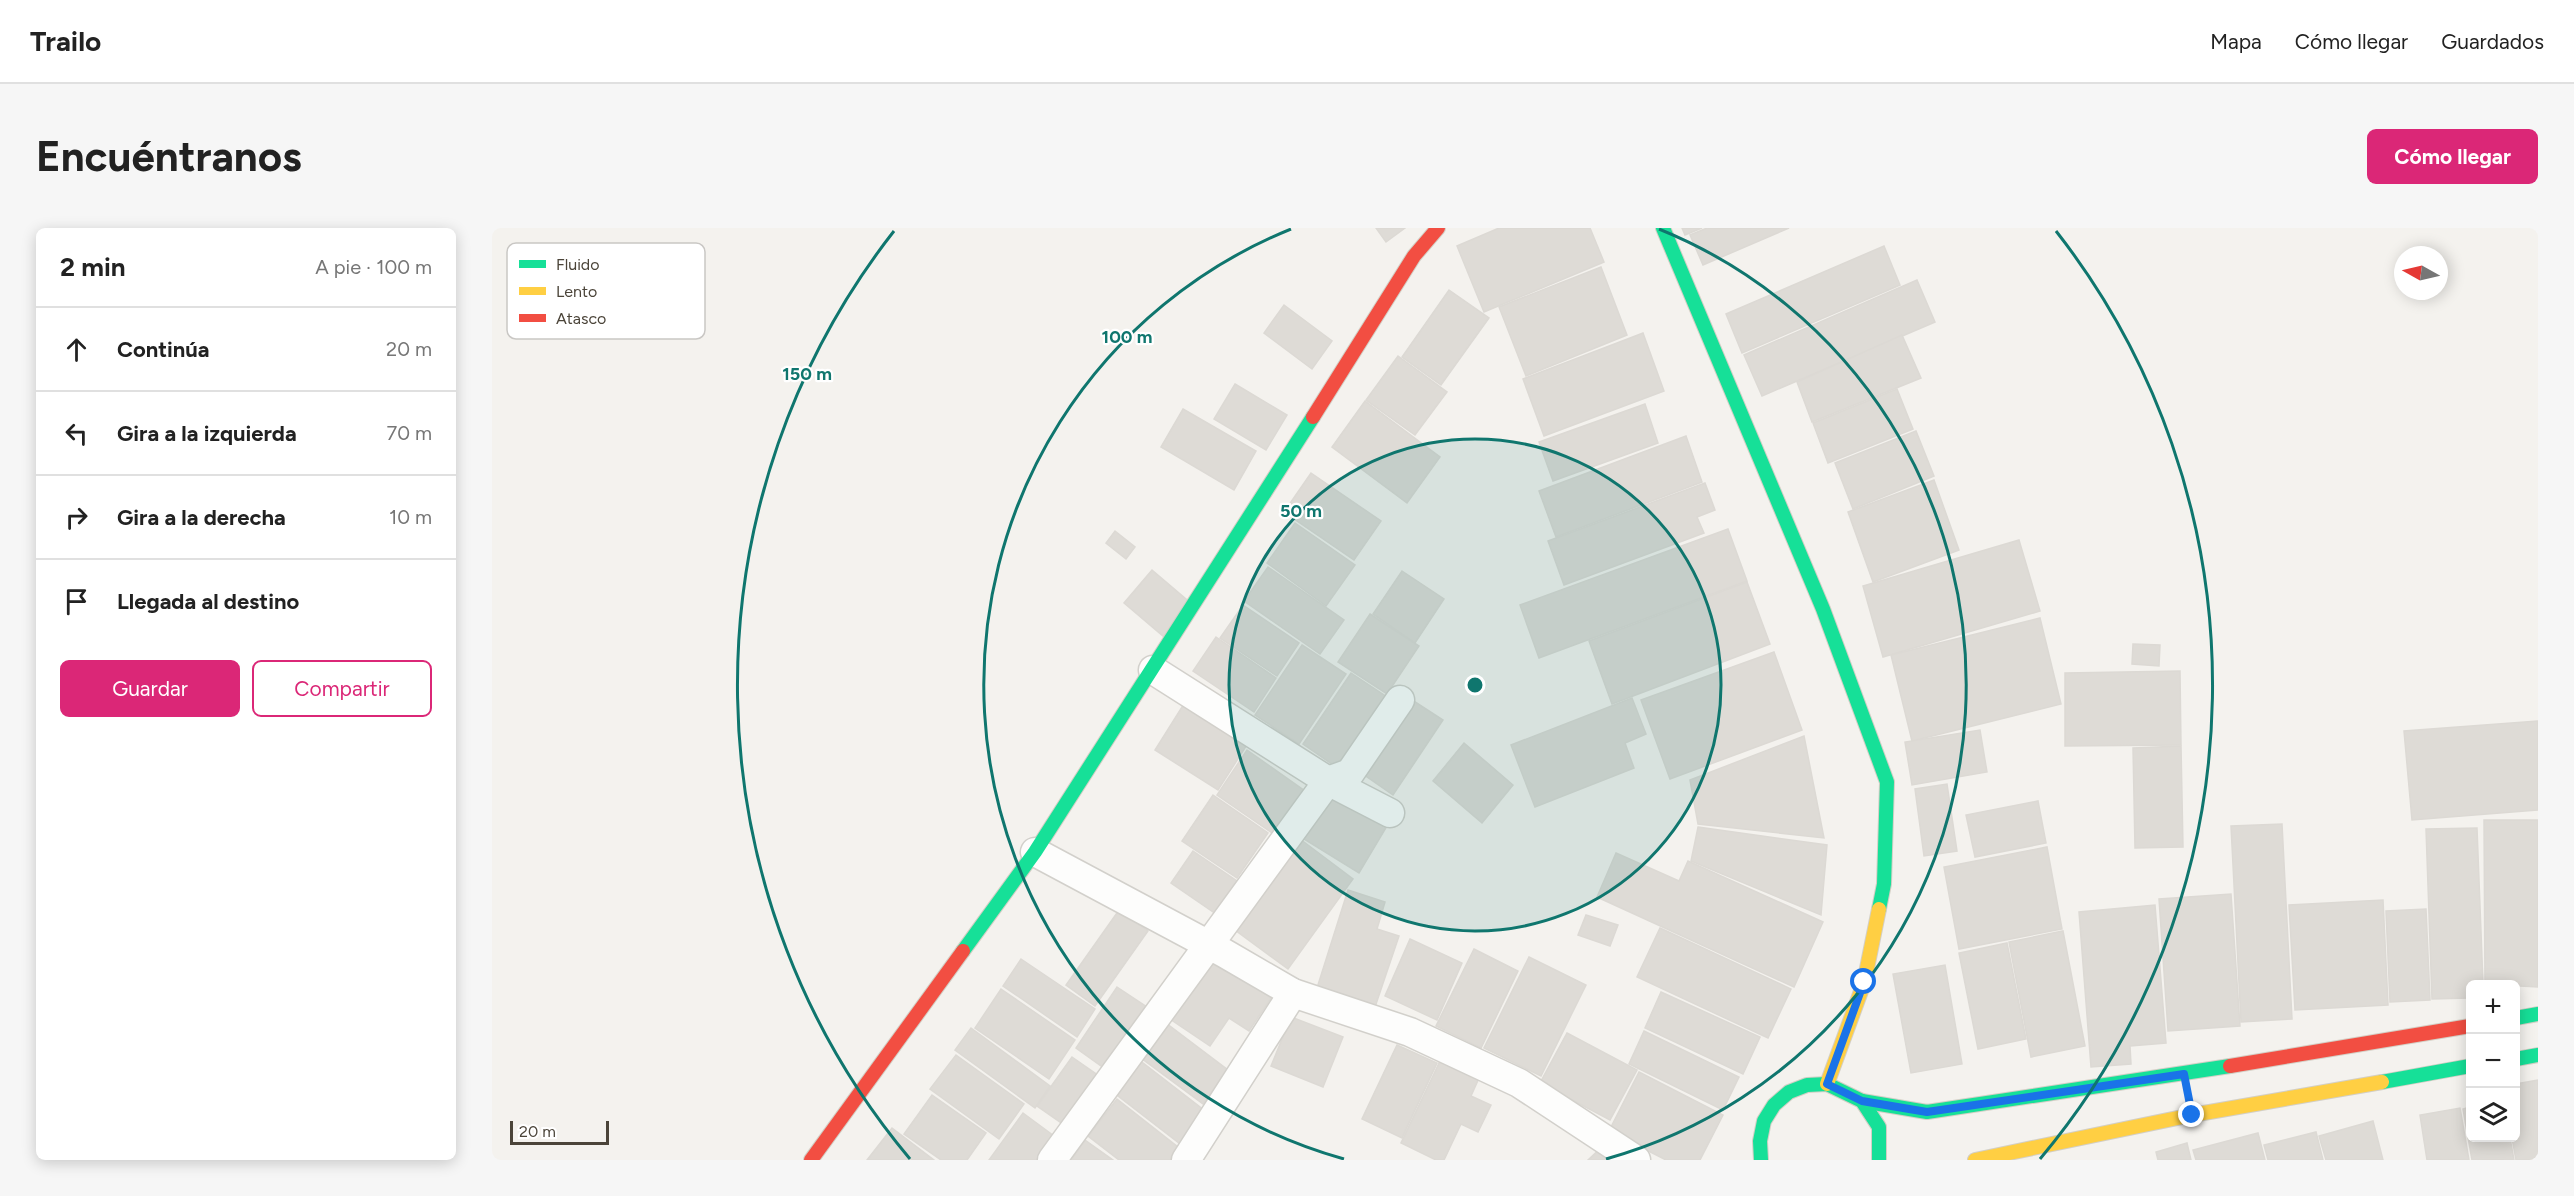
<!DOCTYPE html>
<html lang="es">
<head>
<meta charset="utf-8">
<style>
  body { margin:0; font-family:Figtree,sans-serif; background:#f6f6f6; color:#222 }
  .controls { position:absolute; right:18px; bottom:18px; display:grid; overflow:hidden; border-radius:9px; box-shadow:0 3px 15px #0003 }
  .controls button { width:54px; height:54px; display:grid; place-items:center; padding:0; border:0; border-bottom:2px solid #e0e0e0; background:#fff; color:#222; font:30px sans-serif }
  .compass { position:absolute; left:1902px; top:18px; width:54px; height:54px; border-radius:50%; background:#fff; box-shadow:0 3px 15px #0003; rotate:278deg }
  .scale { position:absolute; left:18px; bottom:15px; width:99px; box-sizing:border-box; padding-left:6px; border:3px solid #4b4439; border-top:0; font-size:16px; line-height:21px; white-space:nowrap; color:#4b4439; -webkit-text-stroke:4px #fff; paint-order:stroke }
  .stop { position:absolute; width:18px; height:18px; margin:-14px; border:4px solid #1a73e8; border-radius:50%; background:#fff }
  .stop.end { background:#1a73e8; border-color:#fff; box-shadow:0 2px 6px #0008 }
  .list { margin:0; padding:0; list-style:none }
  h2 { display:flex; justify-content:space-between; align-items:center; height:78px; margin:0; padding:0 24px; font-size:26px }
  h2 small { font-size:20px; font-weight:400; color:#767676 }
  .list li { display:grid; grid-template-columns:39px 1fr auto; gap:18px; align-items:center; box-sizing:border-box; height:84px; padding:0 24px; border-top:2px solid #e0e0e0 }
  .list b { display:block; font-size:22px; white-space:nowrap }
  .list em { font-size:20px; font-style:normal; color:#767676 }
  .actions { display:flex; gap:12px; padding:18px 24px }
  .actions a { flex:1; padding:14px 0; border:2px solid #db2777; border-radius:9px; text-align:center; font-size:21px; color:#db2777 }
  .actions .main { background:#db2777; color:#fff }
  .icon { flex:none; width:33px; height:33px; fill:none; stroke:currentColor; stroke-width:2; stroke-linecap:round; stroke-linejoin:round }
  .map { position:relative; flex:none; width:2046px; height:932px; overflow:hidden; border-radius:9px }
  header { display:flex; align-items:center; gap:36px; box-sizing:border-box; height:84px; padding:0 30px; background:#fff; border-bottom:2px solid #e0e0e0 }
  header strong { font-size:28px }
  nav { display:flex; gap:33px; margin-inline-start:auto; font-size:21px }
  .intro { display:flex; align-items:center; justify-content:space-between; box-sizing:border-box; height:144px; padding:0 36px }
  h1 { margin:0; font-size:42px }
  .button { padding:15px 27px; border-radius:9px; background:#db2777; color:#fff; font-size:21px; font-weight:700 }
  main { display:flex; gap:36px; padding:0 36px }
  aside { flex:1; background:#fff; border-radius:9px; box-shadow:0 3px 15px #0003 }
  .map>svg:first-child { display:block }
  .building { fill:#dedbd6; stroke:#dcd9d4; stroke-width:1.5 }
  .lines { fill:none; stroke-linecap:round; stroke-linejoin:round }
  .street-casing { stroke:#d2d0cb; stroke-width:31 }
  .fast-casing { stroke:#d3cfc5; stroke-width:16 }
  .slow-casing { stroke:#d3cfc5; stroke-width:16 }
  .jam-casing { stroke:#d3cfc5; stroke-width:16 }
  .street { stroke:#fdfdfc; stroke-width:28 }
  .fast { stroke:#16e098; stroke-width:14 }
  .slow { stroke:#ffcf43; stroke-width:14 }
  .jam { stroke:#f24e42; stroke-width:14 }
  .route { stroke:#1a73e8; stroke-width:8 }
  .ring { fill:none; stroke:#0f766e; stroke-width:3 }
  .key { fill:#fff; stroke:#c9c7c4; stroke-width:1.5 }
  .key-label { font-size:16px; fill:#4b4439 }
  .centre { fill:#0f766e; stroke:#fff; stroke-width:3 }
  .ring-label { font-size:18px; text-anchor:middle; font-weight:bold; fill:#0f766e; stroke:#fff; stroke-width:4.5; stroke-linejoin:round; paint-order:stroke }
</style>
</head>
<body>
<header>
<strong>Trailo</strong>
<nav><a>Mapa</a><a>Cómo llegar</a><a>Guardados</a></nav>
</header>
<div class="intro"><h1>Encuéntranos</h1><a class="button">Cómo llegar</a></div>
<main>
<aside>
<h2>2 min<small>A pie · 100 m</small></h2>
<ul class="list">
<li><svg class="icon" aria-label="ahead" viewBox="0 0 24 24"><path d="M12 20V5M6 11l6-6 6 6"/></svg><div><b>Continúa</b></div><em>20 m</em></li>
<li><svg class="icon" aria-label="left" viewBox="0 0 24 24"><path d="M17 20v-9H6M10 6l-5 5 5 5"/></svg><div><b>Gira a la izquierda</b></div><em>70 m</em></li>
<li><svg class="icon" aria-label="right" viewBox="0 0 24 24"><path d="M7 20v-9h11M14 6l5 5-5 5"/></svg><div><b>Gira a la derecha</b></div><em>10 m</em></li>
<li><svg class="icon" aria-label="arrive" viewBox="0 0 24 24"><path d="M6 21V4h12l-3 4 3 4H6"/></svg><div><b>Llegada al destino</b></div></li>
</ul>
<div class="actions"><a class="main">Guardar</a><a>Compartir</a></div>
</aside>
<div class="map">
<svg width="2046" height="932" viewBox="0 0 2046 932">
  <rect width="100%" height="100%" fill="#f4f2ee"/>
  <g class="building">
    <path d="M884 0H913L894 14Z"/>
    <path d="M1007 0H1098L1112 34 992 84 965 18Z"/>
    <path d="M1190 0H1210L1193 7Z"/>
    <path d="M1215 0H1297L1211 37 1198 7Z"/>
    <path d="M1392 18 1408 57 1250 125 1234 86Z"/>
    <path d="M1109 39 1135 107 1034 148 1007 79Z"/>
    <path d="M1425 52 1443 94 1270 168 1252 127Z"/>
    <path d="M957 62 997 90 949 157 910 129Z"/>
    <path d="M792 77 840 113 820 141 772 105Z"/>
    <path d="M1151 105 1172 163 1052 208 1031 151Z"/>
    <path d="M1410 107 1429 150 1320 194 1305 154Z"/>
    <path d="M906 128 955 164 923 207 874 172Z"/>
    <path d="M743 156 795 187 774 222 722 191Z"/>
    <path d="M1405 161 1421 201 1336 235 1321 195Z"/>
    <path d="M873 173 948 229 915 275 840 219Z"/>
    <path d="M1153 176 1166 215 1061 253 1047 214Z"/>
    <path d="M691 181 764 223 742 262 669 219Z"/>
    <path d="M1424 203 1442 248 1361 281 1343 235Z"/>
    <path d="M1194 208 1210 254 1064 309 1047 263Z"/>
    <path d="M819 245 889 293 862 332 792 284Z"/>
    <path d="M1442 252 1467 322 1381 354 1356 284Z"/>
    <path d="M1213 255 1223 282 1205 289 1212 305 1072 357 1056 313Z"/>
    <path d="M803 295 863 337 834 378 775 335Z"/>
    <path d="M1236 301 1255 353 1047 430 1028 377Z"/>
    <path d="M623 303 643 319 634 331 614 315Z"/>
    <path d="M1527 312 1548 383 1391 429 1371 358Z"/>
    <path d="M776 339 852 392 828 426 752 373Z"/>
    <path d="M660 342 700 376 672 409 632 375Z"/>
    <path d="M910 343 952 371 923 415 881 386Z"/>
    <path d="M1255 354 1278 416 1120 476 1097 413Z"/>
    <path d="M751 377 807 415 785 448 728 410Z"/>
    <path d="M878 386 927 418 895 466 846 434Z"/>
    <path d="M1548 390 1569 476 1420 513 1399 427Z"/>
    <path d="M724 409 784 450 762 484 701 443Z"/>
    <path d="M1641 416 1668 417 1667 438 1640 436Z"/>
    <path d="M810 417 854 446 807 516 763 487Z"/>
    <path d="M1282 424 1310 502 1178 551 1149 472Z"/>
    <path d="M1688 443 1689 517 1573 518V445Z"/>
    <path d="M859 445 895 469 847 541 811 516Z"/>
    <path d="M917 470 951 492 901 567 868 544Z"/>
    <path d="M1140 470 1154 506 1133 515 1142 540 1043 579 1019 517Z"/>
    <path d="M695 471 758 512 726 562 663 522Z"/>
    <path d="M2046 493V582L1920 592 1912 503Z"/>
    <path d="M1488 502 1495 544 1420 557 1413 514Z"/>
    <path d="M1312 508 1332 610 1206 596 1198 552Z"/>
    <path d="M972 515 1021 557 990 595 941 553Z"/>
    <path d="M1689 518 1691 619 1643 620 1641 520Z"/>
    <path d="M755 522 813 563 783 607 725 567Z"/>
    <path d="M1455 556 1465 623 1432 628 1423 561Z"/>
    <path d="M840 565 895 598 867 645 812 611Z"/>
    <path d="M721 567 776 605 745 650 690 613Z"/>
    <path d="M1546 573 1554 615 1483 629 1474 587Z"/>
    <path d="M1992 592H2046V759L1993 756Z"/>
    <path d="M1790 596 1800 791 1749 794 1739 598Z"/>
    <path d="M1206 599 1335 617 1329 687 1199 633Z"/>
    <path d="M1985 600 1991 756H1978V770L1940 771 1934 601Z"/>
    <path d="M808 611 861 651 796 741 743 702Z"/>
    <path d="M1555 619 1570 701 1467 721 1452 639Z"/>
    <path d="M701 623 745 653 724 686 679 655Z"/>
    <path d="M1124 625 1187 653 1196 633 1331 694 1302 759 1105 669Z"/>
    <path d="M856 662 893 674 885 701 907 708 883 779 825 760Z"/>
    <path d="M1739 666 1748 798 1676 803 1667 671Z"/>
    <path d="M1891 672 1896 777 1803 782 1797 677Z"/>
    <path d="M1663 677 1674 815 1638 818 1639 836 1599 839 1587 684Z"/>
    <path d="M1934 681 1938 772 1898 774 1894 683Z"/>
    <path d="M627 682 656 703 603 778 574 757Z"/>
    <path d="M1094 687 1126 697 1118 718 1086 707Z"/>
    <path d="M1168 700 1299 761 1276 810 1145 749Z"/>
    <path d="M1571 703 1593 818 1539 829 1517 714Z"/>
    <path d="M918 711 970 735 945 792 893 768Z"/>
    <path d="M1515 715 1534 811 1486 821 1467 725Z"/>
    <path d="M982 721 1026 743 989 820 944 798Z"/>
    <path d="M1037 729 1094 757 1049 848 992 820Z"/>
    <path d="M719 730 779 770 757 803 737 790 718 818 678 791Z"/>
    <path d="M529 731 603 781 585 809 511 758Z"/>
    <path d="M1453 737 1470 836 1419 845 1401 746Z"/>
    <path d="M625 759 658 781 616 843 584 820Z"/>
    <path d="M509 761 583 812 557 851 483 800Z"/>
    <path d="M1169 764 1268 809 1251 846 1153 800Z"/>
    <path d="M799 789 851 809 831 859 779 838Z"/>
    <path d="M674 795 736 842 711 876 649 830Z"/>
    <path d="M479 800 558 858 543 880 463 822Z"/>
    <path d="M1152 803 1247 849 1231 882 1137 836Z"/>
    <path d="M1075 805 1145 842 1118 892 1048 855Z"/>
    <path d="M905 817 945 835 910 910 870 891Z"/>
    <path d="M464 827 532 876 507 911 438 861Z"/>
    <path d="M580 829 610 850 575 899 545 878Z"/>
    <path d="M646 831 717 886 692 919 621 864Z"/>
    <path d="M949 831 987 850 979 868 999 877 986 904 969 896 952 932H944L909 915Z"/>
    <path d="M1147 844 1231 887 1208 932H1174L1117 903Z"/>
    <path d="M2046 852V932H2024L2020 910H2024V856Z"/>
    <path d="M440 867 494 905 475 932H449L412 906Z"/>
    <path d="M625 871 691 923 685 932H627L596 908Z"/>
    <path d="M1978 879V910H2018L2022 932H1980L1971 881Z"/>
    <path d="M1968 880 1977 932H1935L1928 887Z"/>
    <path d="M531 885 566 911 551 932H497Z"/>
    <path d="M1881 893 1891 932H1834L1827 908Z"/>
    <path d="M400 900 442 932H375Z"/>
    <path d="M1824 904 1831 932H1776L1772 917Z"/>
    <path d="M1766 905 1773 932H1704L1701 922Z"/>
    <path d="M593 912 621 932H579Z"/>
    <path d="M1695 915 1699 932H1666L1664 924Z"/>
    <path d="M1113 916 1128 932H1096Z"/>
  </g>
  <g class="lines">
    <g class="street-casing">
      <g id="street">
        <path d="M661 442 836 553 898 585"/>
        <path d="M543 624 732 725 801 765 918 804 1027 855 1144 932"/>
        <path d="M560 932 836 553 858 545 908 472"/>
        <path d="M694 932 801 765"/>
      </g>
    </g>
    <g class="fast-casing">
      <g id="fast">
        <path d="M1171 0 1331 381 1395 554 1392 656 1387 681"/>
        <path d="M471 723 543 624 821 189"/>
        <path d="M2024 790 2046 786"/>
        <path d="M2024 831 2046 827"/>
        <path d="M1890 854 1978 838"/>
        <path d="M1370 873 1435 884 1738 838"/>
        <path d="M1269 932 1268 913 1272 893 1282 877 1297 864 1315 857 1335 856 1370 873 1387 899V932"/>
      </g>
    </g>
    <g class="slow-casing">
      <g id="slow">
        <path d="M1335 856 1372 755 1387 681"/>
        <path d="M1483 932 1700 887 1890 854"/>
      </g>
    </g>
    <g class="jam-casing">
      <g id="jam">
        <path d="M821 189 922 28 946 0"/>
        <path d="M1738 838 1978 798"/>
        <path d="M319 932 471 723"/>
      </g>
    </g>
    <use href="#street" class="street"/>
    <use href="#fast" class="fast"/>
    <use href="#slow" class="slow"/>
    <use href="#jam" class="jam"/>
  </g>
  <g class="lines">
    <path class="route" d="M1372 754 1335 856 1370 873 1435 884 1692 846 1700 887"/>
  </g>
  <circle cx="983" cy="457" r="246" fill="#0f766e" fill-opacity=".12"/>
  <g class="ring">
    <circle cx="983" cy="457" r="246"/>
    <path d="M852 931A492 492 0 0 1 799 1M1167 1A492 492 0 0 1 1114 931"/>
    <path d="M418 931A737 737 0 0 1 402 3M1564 3A737 737 0 0 1 1548 931"/>
  </g>
  <rect x="15" y="15" width="198" height="96" rx="9" class="key"/>
  <rect x="27" y="32" width="27" height="8" fill="#16e098"/>
  <rect x="27" y="59" width="27" height="8" fill="#ffcf43"/>
  <rect x="27" y="86" width="27" height="8" fill="#f24e42"/>
  <g class="key-label">
    <text x="64" y="42">Fluido</text>
    <text x="64" y="69">Lento</text>
    <text x="64" y="96">Atasco</text>
  </g>
  <circle cx="983" cy="457" r="9" class="centre"/>
  <g class="ring-label">
    <text x="635" y="115">100 m</text>
    <text x="315" y="152">150 m</text>
    <text x="809" y="289">50 m</text>
  </g>
</svg>
<div class="controls">
<button>+</button>
<button>−</button>
<button><svg class="icon" aria-label="layers" viewBox="0 0 24 24"><path d="M12 4l9 5-9 5-9-5zM3 14l9 5 9-5"/></svg></button>
</div>
<svg class="compass" viewBox="-18 -18 36 36"><path d="M0-13l5 13h-10z" fill="#e53935"/><path d="M0 13l5-13h-10z" fill="#767676"/></svg>
<div class="scale">20 m</div>
<div class="stop" style="left:1372px;top:754px"></div>
<div class="stop end" style="left:1700px;top:887px"></div>
</div>
</main>
</body>
</html>
